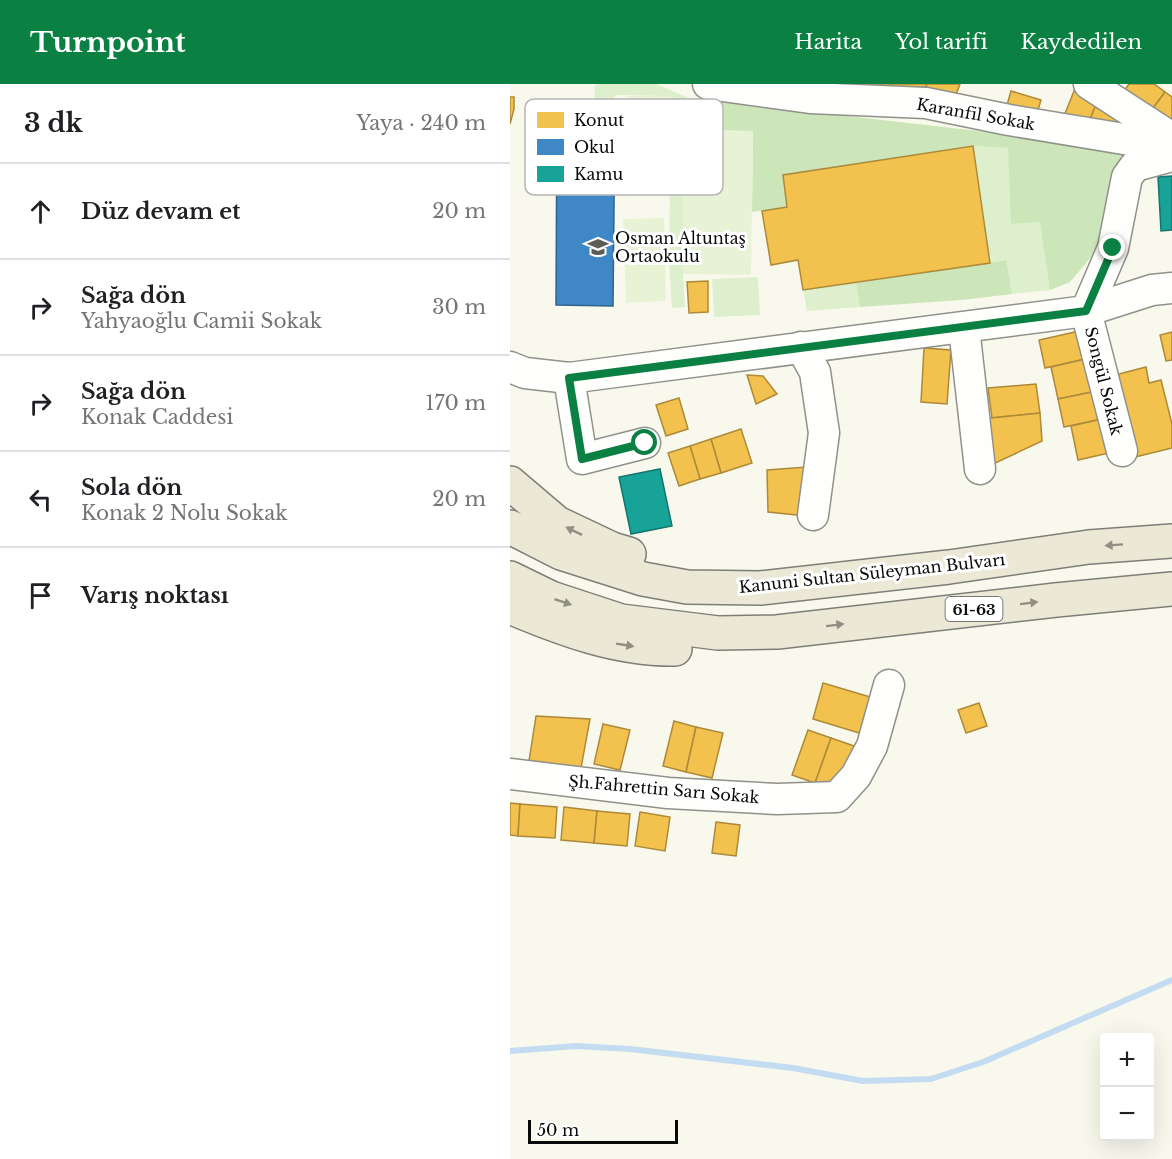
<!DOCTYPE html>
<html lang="tr">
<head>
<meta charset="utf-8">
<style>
  body { margin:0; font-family:"Libre Baskerville",serif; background:#f2f2f2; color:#202124 }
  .controls { position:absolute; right:18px; bottom:18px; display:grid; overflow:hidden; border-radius:6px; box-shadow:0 6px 24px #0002 }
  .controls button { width:54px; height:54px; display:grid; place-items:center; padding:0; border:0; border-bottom:2px solid #e0e0e0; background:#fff; color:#202124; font:30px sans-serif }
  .scale { position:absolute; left:18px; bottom:15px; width:150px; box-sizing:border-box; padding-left:6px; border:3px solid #090909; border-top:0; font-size:16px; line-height:21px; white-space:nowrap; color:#090909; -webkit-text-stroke:4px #fff; paint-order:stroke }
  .stop { position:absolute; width:18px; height:18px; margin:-14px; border:4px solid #0b8043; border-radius:50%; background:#fff }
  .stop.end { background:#0b8043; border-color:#fff; box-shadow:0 2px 6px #0008 }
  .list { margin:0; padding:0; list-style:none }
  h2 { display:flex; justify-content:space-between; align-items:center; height:78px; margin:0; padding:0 24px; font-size:26px }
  h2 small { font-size:20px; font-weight:400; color:#757577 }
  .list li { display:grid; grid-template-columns:39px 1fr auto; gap:18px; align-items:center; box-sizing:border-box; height:96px; padding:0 24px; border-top:2px solid #e0e0e0 }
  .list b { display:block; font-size:22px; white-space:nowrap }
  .list p { margin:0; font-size:20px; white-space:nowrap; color:#757577 }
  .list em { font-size:20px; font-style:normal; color:#757577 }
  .icon { flex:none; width:33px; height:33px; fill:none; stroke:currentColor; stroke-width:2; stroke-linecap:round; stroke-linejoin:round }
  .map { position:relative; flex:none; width:662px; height:1075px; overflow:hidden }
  header { display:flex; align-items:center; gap:36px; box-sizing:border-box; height:84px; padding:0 30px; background:#0b8043; color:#fff }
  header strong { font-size:28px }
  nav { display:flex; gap:33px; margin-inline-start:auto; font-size:21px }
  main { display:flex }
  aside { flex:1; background:#fff }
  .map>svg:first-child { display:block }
  .green { fill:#ddefcc }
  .forest { fill:#cce6ba }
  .pitch { fill:#e8f3d5 }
  .homes { fill:#f2c14e; stroke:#ac8a39; stroke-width:1.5 }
  .schools { fill:#3f88c5; stroke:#2f628d; stroke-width:1.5 }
  .public { fill:#17a398; stroke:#13756d; stroke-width:1.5 }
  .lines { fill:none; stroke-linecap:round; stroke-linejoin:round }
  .stream { stroke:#c3dcf2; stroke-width:6 }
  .minor-casing { stroke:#91918b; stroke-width:33 }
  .major-casing { stroke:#7e7e78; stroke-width:36 }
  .minor { stroke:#fefefc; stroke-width:30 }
  .major { stroke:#ebe8d6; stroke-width:33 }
  .oneway { fill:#918f84 }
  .route { stroke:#0b8043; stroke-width:8 }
  .labels { text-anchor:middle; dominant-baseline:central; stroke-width:6; stroke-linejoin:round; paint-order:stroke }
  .shield { fill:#fff; stroke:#535353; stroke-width:1.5 }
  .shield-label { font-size:15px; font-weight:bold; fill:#090909 }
  .street-label { font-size:16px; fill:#090909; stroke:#fff }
  .poi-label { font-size:16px; fill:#090909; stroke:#fff; text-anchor:start }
  .key { fill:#fff; stroke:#b5b5b5; stroke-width:1.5 }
  .key-label { font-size:16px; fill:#090909 }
</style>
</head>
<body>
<header>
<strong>Turnpoint</strong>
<nav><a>Harita</a><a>Yol tarifi</a><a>Kaydedilen</a></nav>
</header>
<main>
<aside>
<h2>3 dk<small>Yaya · 240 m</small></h2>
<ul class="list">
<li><svg class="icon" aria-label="ahead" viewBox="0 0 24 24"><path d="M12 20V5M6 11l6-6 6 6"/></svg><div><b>Düz devam et</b></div><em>20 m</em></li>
<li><svg class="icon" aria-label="right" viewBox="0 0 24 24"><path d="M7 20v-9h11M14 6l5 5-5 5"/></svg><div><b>Sağa dön</b><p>Yahyaoğlu Camii Sokak</p></div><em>30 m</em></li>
<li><svg class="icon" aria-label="right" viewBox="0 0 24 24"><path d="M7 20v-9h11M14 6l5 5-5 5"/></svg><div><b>Sağa dön</b><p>Konak Caddesi</p></div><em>170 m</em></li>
<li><svg class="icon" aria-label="left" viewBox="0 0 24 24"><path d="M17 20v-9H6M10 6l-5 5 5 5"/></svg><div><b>Sola dön</b><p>Konak 2 Nolu Sokak</p></div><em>20 m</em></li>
<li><svg class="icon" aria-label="arrive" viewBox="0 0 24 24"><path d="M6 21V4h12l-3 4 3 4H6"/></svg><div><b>Varış noktası</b></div></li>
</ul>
</aside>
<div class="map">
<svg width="662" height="1075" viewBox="0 0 662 1075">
  <rect width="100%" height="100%" fill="#f9f8ec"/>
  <g class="green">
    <path d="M90 0H146L179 14 174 46 173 190 175 223 162 224 159 178 161 12 105 11V18L84 19 85 1Z"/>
    <path d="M463 62 498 64 502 140 530 138 560 198 540 206 502 210 495 176 346 199 350 223 297 227 273 91Z"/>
    <path d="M248 193 250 231 204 233 202 195Z"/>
  </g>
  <g class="forest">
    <path d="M179 14 643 67 592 160 560 198 540 206 530 138 501 140 498 64 463 62 273 91 277 123 242 128 243 47 174 46Z"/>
    <path d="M496 176 502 210 452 216 350 223 346 199Z"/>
  </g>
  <g class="pitch">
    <rect x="118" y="12" width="43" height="76"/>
    <path d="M174 46 243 47 241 191 173 190Z"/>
    <path d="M154 134 156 217 116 219 113 135Z"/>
  </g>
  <g class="homes">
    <path d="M347 0H382L381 3H347Z"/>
    <path d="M382 0H417L416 3H381Z"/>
    <path d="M417 0H450L445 13 416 3Z"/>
    <path d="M619 0H644L655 8 638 31 611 11Z"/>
    <path d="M566 2 588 15 578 41 554 32Z"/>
    <path d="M501 7 531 16 525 36 495 28Z"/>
    <path d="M655 8 662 13V48L638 31Z"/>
    <path d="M0 13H4V25L0 40Z"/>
    <path d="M588 15 614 30 608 52 578 41Z"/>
    <path d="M463 62 480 179 293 206 288 176 261 181 252 127 277 123 273 91Z"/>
    <path d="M198 197V228L179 229 177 198Z"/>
    <path d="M574 246 580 274 535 284 529 256Z"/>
    <path d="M662 248V276L656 277 650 251Z"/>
    <path d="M414 264 441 266 437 320 411 318Z"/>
    <path d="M580 274 587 307 548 315 541 283Z"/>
    <path d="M636 283 639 299 651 296 662 340V364L625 373 605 291Z"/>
    <path d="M237 291 253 292 267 310 246 320Z"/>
    <path d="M526 300 530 329 482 334 478 304Z"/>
    <path d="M587 307 592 335 554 343 548 315Z"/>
    <path d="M169 314 178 345 156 352 146 321Z"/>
    <path d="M530 329 532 357 477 383 471 335Z"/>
    <path d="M592 335 599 369 568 376 561 342Z"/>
    <path d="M231 345 242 379 211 389 201 355Z"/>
    <path d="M201 355 211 389 190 395 180 362Z"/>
    <path d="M180 362 190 395 169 402 158 369Z"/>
    <path d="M297 383 296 432 258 428 257 386Z"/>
    <path d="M313 599 367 615 356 651 303 635Z"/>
    <path d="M469 619 477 642 456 649 448 626Z"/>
    <path d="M26 632 80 635 71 684 19 677Z"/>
    <path d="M164 637 186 643 176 688 153 682Z"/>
    <path d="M93 640 120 646 110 686 84 680Z"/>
    <path d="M186 643 213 649 202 694 176 688Z"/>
    <path d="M298 646 321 654 305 699 282 691Z"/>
    <path d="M321 654 347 663 333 699H305Z"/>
    <path d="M0 719 10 720 8 752 0 751Z"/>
    <path d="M10 720 47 723 45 754 8 752Z"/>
    <path d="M54 723 87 727 84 759 51 756Z"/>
    <path d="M87 727 120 730 117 762 84 759Z"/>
    <path d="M130 728 160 733 155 767 125 762Z"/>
    <path d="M206 738 230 741 226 772 202 769Z"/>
  </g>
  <path class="schools" d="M47 21H105L103 222 46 221Z"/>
  <g class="public">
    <path d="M662 92V146L651 147 648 93Z"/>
    <path d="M150 385 162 442 121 450 109 393Z"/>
  </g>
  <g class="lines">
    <path class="stream" d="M0 967 66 962 120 965 283 984 353 997 421 995 473 978 662 896"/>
    <g class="minor-casing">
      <g id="minor">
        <path d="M198 0 300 14 416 19 499 36 662 63"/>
        <path d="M579 0 662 54"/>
        <path d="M454 244 470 385"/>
        <path d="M291 263 305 288 314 349 303 431"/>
        <path d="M0 283 15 289 59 294 576 227 642 206 662 204"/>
        <path d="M59 294 72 375 135 359"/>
        <path d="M612 367 576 227 603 164 617 93 625 82 662 72"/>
        <path d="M0 690 158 709 267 715 327 713 346 692 362 662 379 601"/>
      </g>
    </g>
    <g class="major-casing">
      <g id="major">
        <path d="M0 399 47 439 102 465 119 470"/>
        <path d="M0 443 51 469 133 495 177 503 250 504 439 483 579 463 662 457"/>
        <path d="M0 494 41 514 111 537 208 549 267 548 546 516 662 505"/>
        <path d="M0 523C52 545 108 566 165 565"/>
      </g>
    </g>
    <use href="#minor" class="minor"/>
    <use href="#major" class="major"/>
  </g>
  <defs><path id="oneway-solid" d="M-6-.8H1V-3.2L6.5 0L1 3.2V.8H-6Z" transform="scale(1.5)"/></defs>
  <g class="oneway">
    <use href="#oneway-solid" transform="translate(64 447) rotate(-154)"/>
    <use href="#oneway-solid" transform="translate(604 461) rotate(176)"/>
    <use href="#oneway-solid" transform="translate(53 518) rotate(18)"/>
    <use href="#oneway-solid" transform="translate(519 519) rotate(-7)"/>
    <use href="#oneway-solid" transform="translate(325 541) rotate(-7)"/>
    <use href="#oneway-solid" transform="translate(115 561) rotate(9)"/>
  </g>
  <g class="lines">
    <path class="route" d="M135 359 72 375 59 294 576 227 603 164"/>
  </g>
  <defs>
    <g id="school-bare" transform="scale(1.62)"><path d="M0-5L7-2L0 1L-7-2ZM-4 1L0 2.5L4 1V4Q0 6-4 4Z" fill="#5d5d58" stroke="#fff" stroke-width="2.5" paint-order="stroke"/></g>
  </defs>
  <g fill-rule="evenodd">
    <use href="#school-bare" x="88" y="163"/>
  </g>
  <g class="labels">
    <rect class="shield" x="435.5" y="513" width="57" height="24" rx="4.5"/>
    <g class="shield-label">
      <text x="464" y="525">61-63</text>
    </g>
    <g class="street-label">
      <text transform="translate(466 30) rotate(10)">Karanfil Sokak</text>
      <text transform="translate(594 297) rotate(76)">Songül Sokak</text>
      <text transform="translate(362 489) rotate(-6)">Kanuni Sultan Süleyman Bulvarı</text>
      <text transform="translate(154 705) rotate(5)">Şh.Fahrettin Sarı Sokak</text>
    </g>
    <g class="poi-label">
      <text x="105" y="154">Osman Altuntaş<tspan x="105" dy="18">Ortaokulu</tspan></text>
    </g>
  </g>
  <rect x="15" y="15" width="198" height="96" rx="9" class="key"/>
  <rect x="27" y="28" width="27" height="16" fill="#f2c14e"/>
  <rect x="27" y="55" width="27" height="16" fill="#3f88c5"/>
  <rect x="27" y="82" width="27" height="16" fill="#17a398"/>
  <g class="key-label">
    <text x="64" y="42">Konut</text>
    <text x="64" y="69">Okul</text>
    <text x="64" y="96">Kamu</text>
  </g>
</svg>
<div class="controls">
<button>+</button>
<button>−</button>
</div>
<div class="scale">50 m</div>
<div class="stop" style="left:135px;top:359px"></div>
<div class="stop end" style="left:603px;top:164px"></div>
</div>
</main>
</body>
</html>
